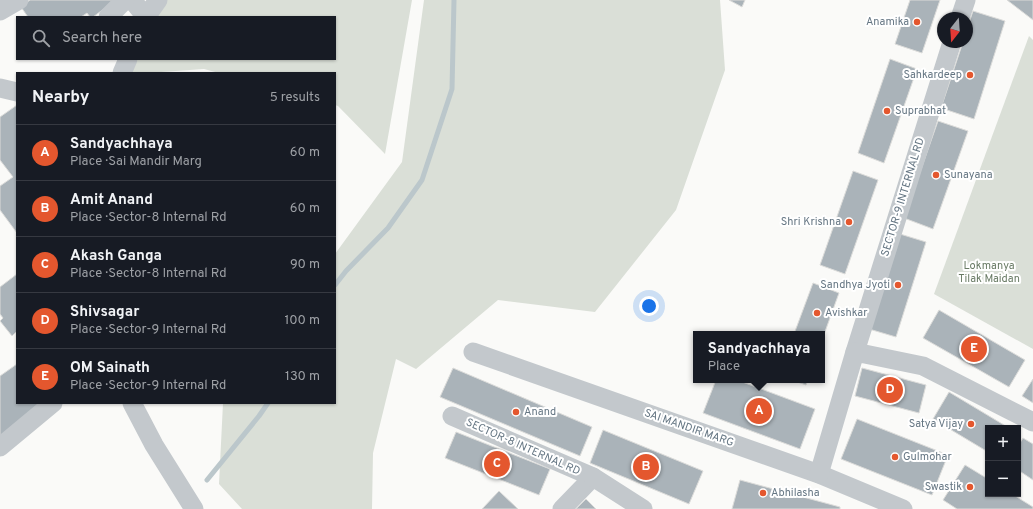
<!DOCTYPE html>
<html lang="en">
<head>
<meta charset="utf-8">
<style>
  body { margin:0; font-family:Overpass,sans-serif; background:#242831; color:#f1f3f6 }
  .controls { position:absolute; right:12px; bottom:12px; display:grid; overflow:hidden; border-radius:0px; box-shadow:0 1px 3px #0004 }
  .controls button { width:36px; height:36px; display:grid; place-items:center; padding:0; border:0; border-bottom:1px solid #363941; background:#171b24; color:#f1f3f6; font:20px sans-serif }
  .compass { position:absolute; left:937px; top:12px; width:36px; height:36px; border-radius:50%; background:#171b24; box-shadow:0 1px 3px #0004; rotate:197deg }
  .you { position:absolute; left:649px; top:306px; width:14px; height:14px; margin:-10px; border:3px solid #fff; border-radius:50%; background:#1a73e8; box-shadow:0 0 0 6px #1a73e833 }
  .badge { display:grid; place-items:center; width:26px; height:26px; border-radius:50%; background:#e4572e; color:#fff; font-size:13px; font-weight:700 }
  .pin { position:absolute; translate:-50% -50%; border:2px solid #fff; box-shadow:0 1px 4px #0006 }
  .popup { position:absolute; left:693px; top:331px; width:132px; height:52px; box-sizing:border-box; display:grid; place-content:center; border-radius:0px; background:#171b24; filter:drop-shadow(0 1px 3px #0005); font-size:13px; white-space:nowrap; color:#9ea1a6 }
  .popup b { font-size:15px; color:#f1f3f6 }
  .popup::after { content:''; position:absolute; left:50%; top:100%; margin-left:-8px; border:8px solid transparent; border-top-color:#171b24 }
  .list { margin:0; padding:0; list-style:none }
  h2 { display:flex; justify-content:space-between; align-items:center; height:52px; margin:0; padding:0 16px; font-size:17px }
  h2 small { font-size:13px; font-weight:400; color:#9ea1a6 }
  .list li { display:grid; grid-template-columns:26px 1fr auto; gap:12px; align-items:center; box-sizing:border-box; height:56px; padding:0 16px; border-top:1px solid #363941 }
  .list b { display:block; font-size:15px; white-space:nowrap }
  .list p { margin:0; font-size:13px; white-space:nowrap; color:#9ea1a6 }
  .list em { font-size:13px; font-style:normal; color:#9ea1a6 }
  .icon { flex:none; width:22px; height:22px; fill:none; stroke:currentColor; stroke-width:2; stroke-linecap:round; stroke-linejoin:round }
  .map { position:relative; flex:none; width:1033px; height:509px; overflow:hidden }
  .search { position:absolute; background:#171b24; box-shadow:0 1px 3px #0004; left:16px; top:16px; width:320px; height:44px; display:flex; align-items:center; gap:10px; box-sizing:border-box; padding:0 14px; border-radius:0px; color:#9ea1a6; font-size:15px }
  .panel { position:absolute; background:#171b24; box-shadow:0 1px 3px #0004; left:16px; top:72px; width:320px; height:332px; border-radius:0px }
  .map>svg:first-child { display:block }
  .green { fill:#dadfd7 }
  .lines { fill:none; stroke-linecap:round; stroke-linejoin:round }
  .stream { stroke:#bbc7cb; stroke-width:5 }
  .building { fill:#aab3b9; stroke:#dcdcda }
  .minor { stroke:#c3c8cc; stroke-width:19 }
  .poi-dot { fill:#e4572e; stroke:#fff; stroke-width:1.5 }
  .labels { text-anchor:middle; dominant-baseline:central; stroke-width:4; stroke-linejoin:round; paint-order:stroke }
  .poi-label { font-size:11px; fill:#657683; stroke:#fff; text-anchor:end }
  .street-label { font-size:11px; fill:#657683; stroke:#fff }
  .park-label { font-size:11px; fill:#687a64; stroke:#fff }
</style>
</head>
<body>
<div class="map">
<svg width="1033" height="509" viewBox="0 0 1033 509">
  <rect width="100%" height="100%" fill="#fafaf8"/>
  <g class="green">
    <path d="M163 0H412L385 154 338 106 335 105V73H219L204 69 147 73H125L131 59H335V17H151Z"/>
    <path d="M424 0H720L725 70 676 210 595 312 498 300 416 369 396 359 373 453 372 509H242L219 484 223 403H335V254L402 162Z"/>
    <path d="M1029 36 1033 40V349L934 294Z"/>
  </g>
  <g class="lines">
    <g class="stream">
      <path d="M335 285 346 271 388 228 422 180 452 89 454 0"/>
      <path d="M207 480 259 416 268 403"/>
    </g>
  </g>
  <g class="building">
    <path d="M30 0H116L93 17H90L87 13 81 17H28L21 7Z"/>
    <path d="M729 0H745L742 7Z"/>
    <path d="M910 0H940L922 53 895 44Z"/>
    <path d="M1007 0H1033V20Z"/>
    <path d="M973 11 1005 21 974 119 941 108 963 42H967V29Z"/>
    <path d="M890 59 917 69 884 163 858 153Z"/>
    <path d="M17 105V233L0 210V186L13 177 0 160V117Z"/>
    <path d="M938 121 968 131 933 229 904 218Z"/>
    <path d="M853 171 878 180 845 274 820 265Z"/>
    <path d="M900 234 926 242 896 337 869 329Z"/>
    <path d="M17 274V331L12 336 0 321 3 318 0 314V287Z"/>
    <path d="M813 283 839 293 822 340V334H794Z"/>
    <path d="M939 310 1025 360 1009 387 923 338Z"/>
    <path d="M17 364V403H47L0 438V376Z"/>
    <path d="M453 368 592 427 580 456 440 397Z"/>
    <path d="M862 368 926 385 919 413 855 396Z"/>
    <path d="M1033 379V403L1022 396Z"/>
    <path d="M716 380H737L815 409 800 449 703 413Z"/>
    <path d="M792 380H808L806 385Z"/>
    <path d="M949 392 1009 428H988V452L933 419Z"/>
    <path d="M857 419 948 455 932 495 841 459Z"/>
    <path d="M603 430 703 471 689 504 590 463Z"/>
    <path d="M456 432 550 469 539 495 445 458Z"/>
    <path d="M1023 438 1033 444V480L1018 470V446Z"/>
    <path d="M965 465 988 479V494H1012L1033 507V509H957L943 500Z"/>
    <path d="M740 480 840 507V509H732Z"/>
    <path d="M499 491 518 509H482Z"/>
    <path d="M586 499 596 509H576Z"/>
  </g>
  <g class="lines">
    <g class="minor">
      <path d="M132 0 146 17 158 0"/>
      <path d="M0 11 19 0"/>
      <path d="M108 17 125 0"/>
      <path d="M960 18 966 0"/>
      <path d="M122 73 128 59"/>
      <path d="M0 88 17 92"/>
      <path d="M473 352 819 474 903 509"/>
      <path d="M855 352 952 42"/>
      <path d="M132 403 154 445 194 509"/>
      <path d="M452 416 593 477 562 509"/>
      <path d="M0 447 53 403"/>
      <path d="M819 474 855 352 923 366 1033 422"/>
      <path d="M593 477 643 509"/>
    </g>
  </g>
  <g class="poi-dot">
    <circle cx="917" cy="22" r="4"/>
    <circle cx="970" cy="75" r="4"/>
    <circle cx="887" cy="111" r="4"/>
    <circle cx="936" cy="175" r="4"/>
    <circle cx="849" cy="222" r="4"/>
    <circle cx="898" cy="285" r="4"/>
    <circle cx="817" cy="313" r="4"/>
    <circle cx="516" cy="412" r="4"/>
    <circle cx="971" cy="424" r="4"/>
    <circle cx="895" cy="457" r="4"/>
    <circle cx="970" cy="487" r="4"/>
    <circle cx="763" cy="493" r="4"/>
  </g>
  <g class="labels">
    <g class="poi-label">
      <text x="909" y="22">Anamika</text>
      <text x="962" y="75">Sahkardeep</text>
      <text x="895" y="111" text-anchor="start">Suprabhat</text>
      <text x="944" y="175" text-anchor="start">Sunayana</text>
      <text x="841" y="222">Shri Krishna</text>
      <text x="890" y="285">Sandhya Jyoti</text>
      <text x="825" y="313" text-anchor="start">Avishkar</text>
      <text x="524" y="412" text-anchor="start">Anand</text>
      <text x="963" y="424">Satya Vijay</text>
      <text x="903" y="457" text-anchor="start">Gulmohar</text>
      <text x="962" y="487">Swastik</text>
      <text x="771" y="493" text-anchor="start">Abhilasha</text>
    </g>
    <g class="street-label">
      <text transform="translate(903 197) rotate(-73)">SECTOR-9 INTERNAL RD</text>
      <text transform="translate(689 428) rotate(19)">SAI MANDIR MARG</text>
      <text transform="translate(523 447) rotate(24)">SECTOR-8 INTERNAL RD</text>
    </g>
    <g class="park-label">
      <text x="989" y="266">Lokmanya<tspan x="989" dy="13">Tilak Maidan</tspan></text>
    </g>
  </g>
</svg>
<div class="controls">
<button>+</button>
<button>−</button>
</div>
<svg class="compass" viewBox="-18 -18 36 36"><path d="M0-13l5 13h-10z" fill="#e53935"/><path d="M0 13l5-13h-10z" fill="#9ea1a6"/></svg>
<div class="you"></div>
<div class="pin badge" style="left:759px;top:411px">A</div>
<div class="popup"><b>Sandyachhaya</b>Place</div>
<div class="pin badge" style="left:646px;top:467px">B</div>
<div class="pin badge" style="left:497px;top:464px">C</div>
<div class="pin badge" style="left:890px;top:390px">D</div>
<div class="pin badge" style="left:974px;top:349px">E</div>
<div class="search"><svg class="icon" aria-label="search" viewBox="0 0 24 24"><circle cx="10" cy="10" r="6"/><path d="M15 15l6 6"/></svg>Search here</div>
<section class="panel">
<h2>Nearby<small>5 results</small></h2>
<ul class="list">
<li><span class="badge">A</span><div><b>Sandyachhaya</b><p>Place · Sai Mandir Marg</p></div><em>60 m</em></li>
<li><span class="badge">B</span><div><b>Amit Anand</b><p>Place · Sector-8 Internal Rd</p></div><em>60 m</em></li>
<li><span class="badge">C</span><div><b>Akash Ganga</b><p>Place · Sector-8 Internal Rd</p></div><em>90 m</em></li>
<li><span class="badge">D</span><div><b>Shivsagar</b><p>Place · Sector-9 Internal Rd</p></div><em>100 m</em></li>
<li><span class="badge">E</span><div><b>OM Sainath</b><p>Place · Sector-9 Internal Rd</p></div><em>130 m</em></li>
</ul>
</section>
</div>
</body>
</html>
